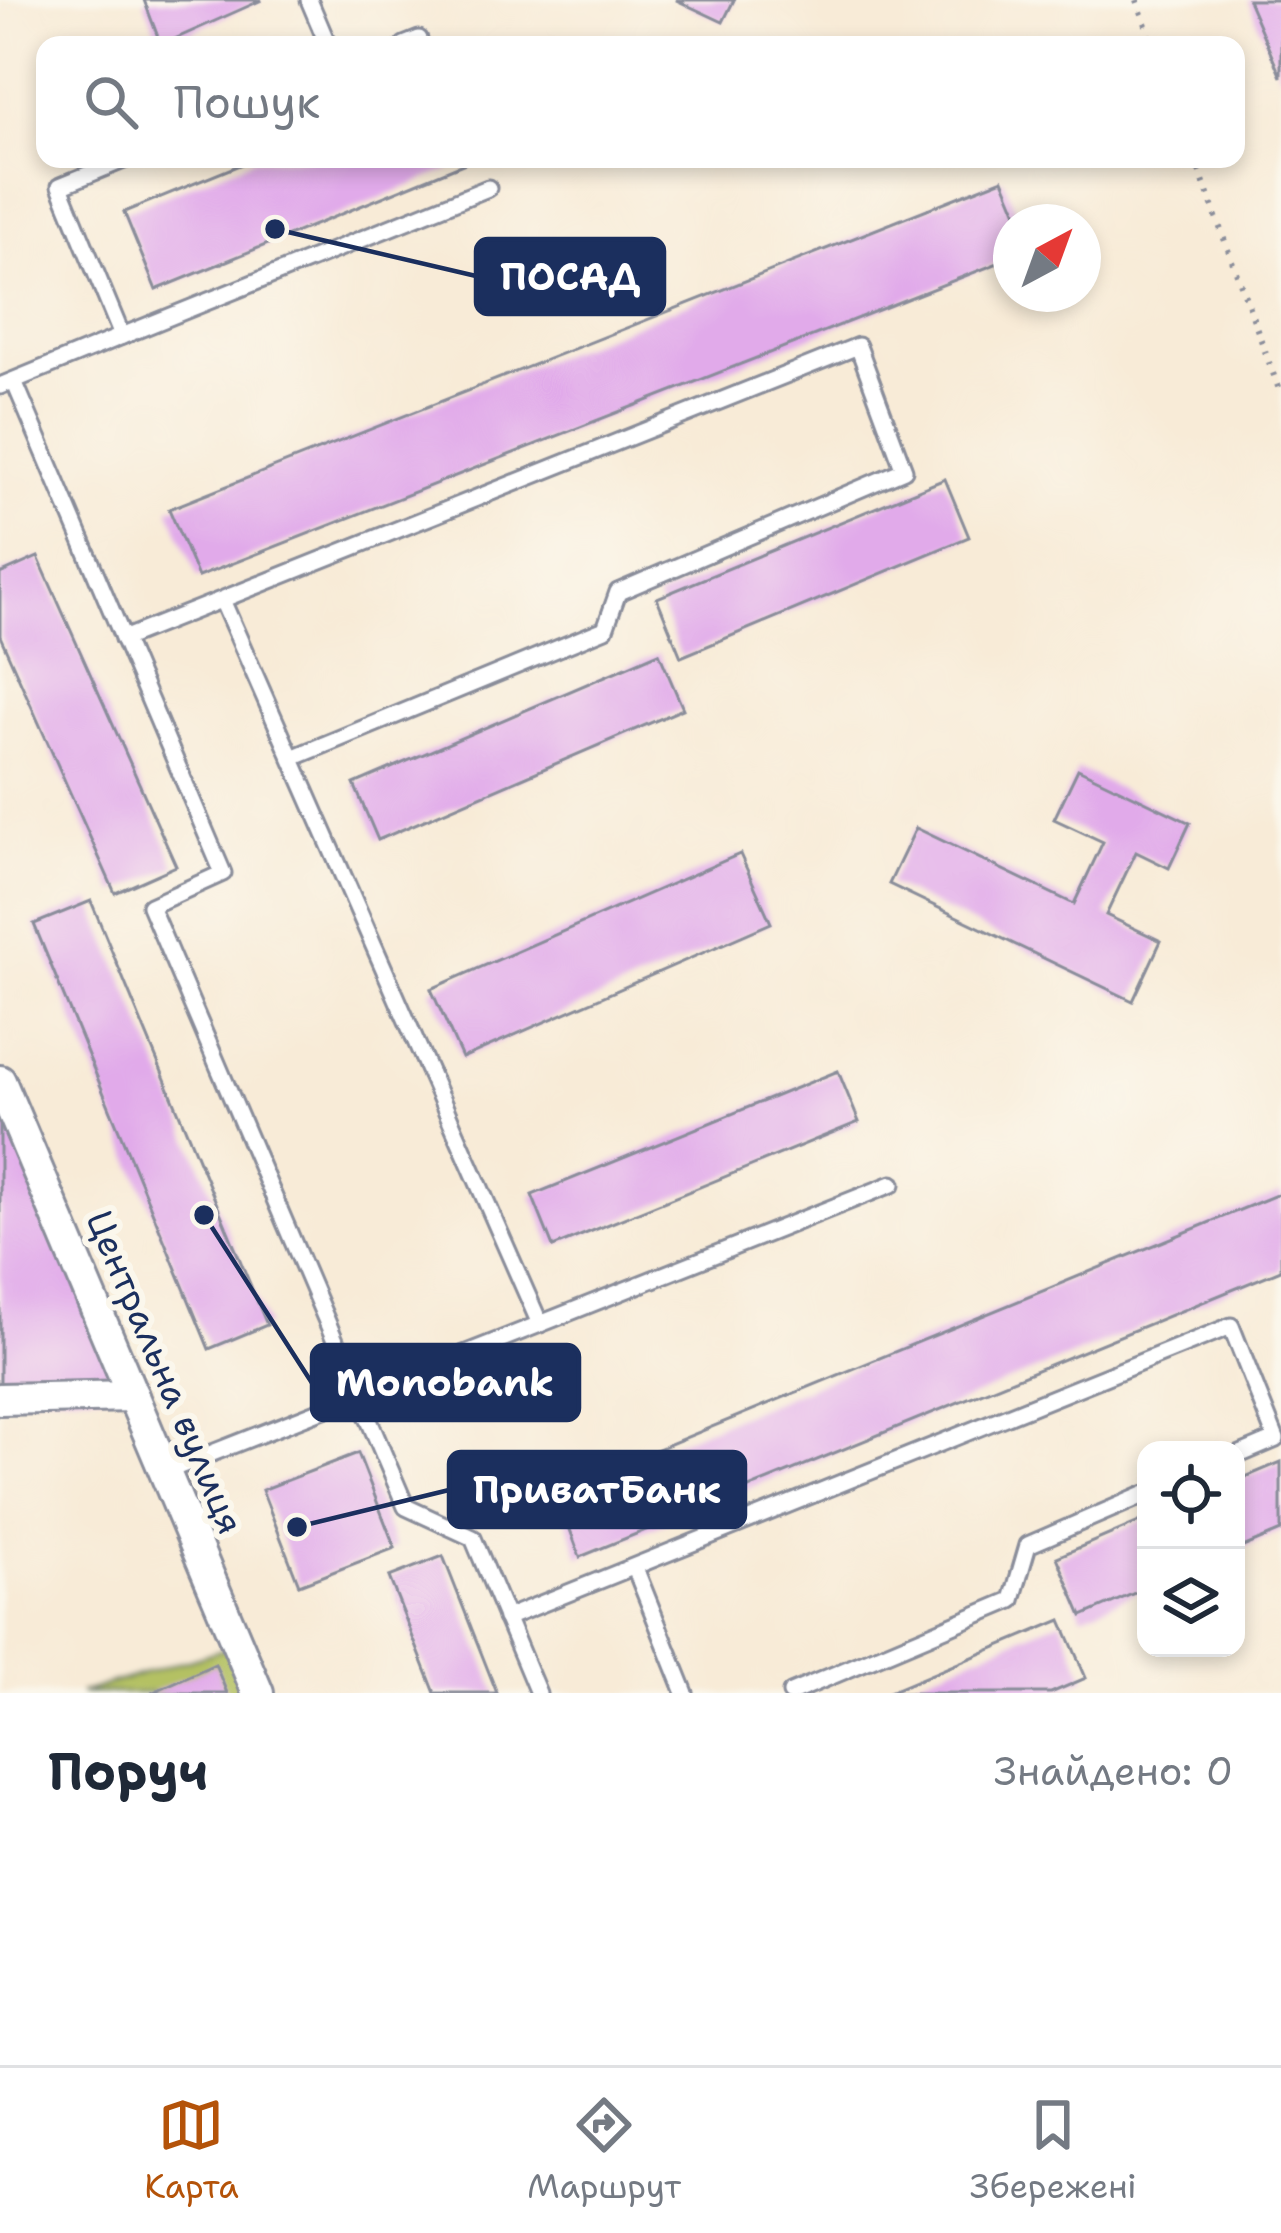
<!DOCTYPE html>
<html lang="uk">
<head>
<meta charset="utf-8">
<style>
  body { margin:0; font-family:"Shantell Sans",sans-serif; background:#f6f6f7; color:#1f2937 }
  .controls { position:absolute; right:36px; bottom:36px; display:grid; overflow:hidden; border-radius:24px; box-shadow:0 6px 18px #0003 }
  .controls button { width:108px; height:108px; display:grid; place-items:center; padding:0; border:0; border-bottom:3px solid #e0e1e3; background:#fff; color:#1f2937; font:60px sans-serif }
  .compass { position:absolute; left:993px; top:204px; width:108px; height:108px; border-radius:50%; background:#fff; box-shadow:0 6px 18px #0003; rotate:41deg }
  .list { margin:0; padding:0; list-style:none }
  h2 { display:flex; justify-content:space-between; align-items:center; height:156px; margin:0; padding:0 48px; font-size:51px }
  h2 small { font-size:39px; font-weight:400; color:#747a83 }
  .icon { flex:none; width:66px; height:66px; fill:none; stroke:currentColor; stroke-width:2; stroke-linecap:round; stroke-linejoin:round }
  .map { position:relative; flex:none; width:1281px; height:1693px; overflow:hidden }
  .search { position:absolute; background:#fff; box-shadow:0 6px 18px #0003; left:36px; right:36px; top:36px; height:132px; display:flex; align-items:center; gap:30px; box-sizing:border-box; padding:0 42px; border-radius:24px; color:#747a83; font-size:45px }
  .sheet { height:372px; background:#fff }
  nav { display:flex; justify-content:space-around; align-items:center; box-sizing:border-box; height:168px; border-top:3px solid #e0e1e3; background:#fff; font-size:33px; color:#747a83 }
  nav a { display:grid; justify-items:center; gap:6px }
  nav .on { color:#b45309 }
  .map>svg:first-child { display:block }
  .green { fill:#b4c163; stroke:#687860; stroke-width:3 }
  .building { fill:#e1aaea }
  .lines { fill:none; stroke-linecap:round; stroke-linejoin:round }
  .service-casing { stroke:#8a8d9a; stroke-width:21 }
  .minor-casing { stroke:#8a8d9a; stroke-width:36 }
  .path { stroke:#8a8d9a; stroke-width:6; stroke-dasharray:3 9; stroke-linecap:butt }
  .service { stroke:#fff; stroke-width:15 }
  .minor { stroke:#fff; stroke-width:30 }
  .labels { text-anchor:middle; dominant-baseline:central; stroke-width:12; stroke-linejoin:round; paint-order:stroke }
  .street-label { font-size:36px; fill:#1b2f5e; stroke:#fbf7ec }
  .leader { fill:none; stroke:#1b2f5e; stroke-width:4.5 }
  .callout-dot { fill:#1b2f5e; stroke:#fbf7ec; stroke-width:4.5 }
  .callout { fill:#1b2f5e; stroke:#1b2f5e; stroke-width:4.5 }
  .callout-label { font-size:39px; text-anchor:middle; font-weight:bold; fill:#fff }
</style>
</head>
<body>
<div class="map">
<svg width="1281" height="1693" viewBox="0 0 1281 1693">
  <rect width="100%" height="100%" fill="#fbf7ec"/>
  <filter id="ink" filterUnits="userSpaceOnUse"><feTurbulence type="fractalNoise" baseFrequency=".00833" numOctaves="2"/><feDisplacementMap in="SourceGraphic" scale="24" xChannelSelector="R" yChannelSelector="G"/><feConvolveMatrix kernelMatrix="1 2 1 2 8 2 1 2 1" color-interpolation-filters="sRGB"/></filter>
  <filter id="wash" filterUnits="userSpaceOnUse"><feTurbulence type="fractalNoise" baseFrequency=".004" numOctaves="4" result="noise"/><feDisplacementMap in="SourceGraphic" scale="48" xChannelSelector="R" yChannelSelector="G"/><feGaussianBlur stdDeviation="2.7" result="paint"/><feColorMatrix in="noise" values="0 0 0 0 0 0 0 0 0 0 0 0 0 0 0 0 0 1.4 0 .05"/><feComposite in="paint" operator="in"/></filter>
  <g filter="url(#wash)">
    <rect width="100%" height="100%" fill="#f8ebd7"/>
    <path class="green" d="M237 1645 258 1693H80Z"/>
    <g id="blocks">
      <g class="building">
        <path d="M144 0H262L161 45Z"/>
        <path d="M676 0H734L723 22Z"/>
        <path d="M1248 0H1281V77Z"/>
        <path d="M254 159H475L156 290 124 212Z"/>
        <path d="M1003 179 1021 222H1011V258L198 577 169 509Z"/>
        <path d="M945 479 969 537 681 657 657 598Z"/>
        <path d="M38 557 176 866 115 893 0 636V574Z"/>
        <path d="M659 653 683 709 378 840 354 784Z"/>
        <path d="M1078 769 1190 823 1169 868 1136 852 1106 915 1161 941 1133 1001 889 884 916 828 1074 904 1103 842 1054 819Z"/>
        <path d="M740 854 771 923 462 1058 431 989Z"/>
        <path d="M91 901 267 1325 209 1349 34 924Z"/>
        <path d="M838 1071 859 1122 553 1247 532 1195Z"/>
        <path d="M0 1087 130 1394 0 1395Z"/>
        <path d="M1281 1193V1270L580 1557 556 1491Z"/>
        <path d="M358 1453 395 1548 299 1585 262 1490Z"/>
        <path d="M1281 1462V1531L1236 1550V1481Z"/>
        <path d="M1146 1519V1588L1082 1616 1057 1557Z"/>
        <path d="M443 1556 497 1693H435L389 1577Z"/>
        <path d="M1061 1620 1086 1678 1051 1693H887Z"/>
        <path d="M215 1664 227 1693H151Z"/>
      </g>
    </g>
  </g>
  <g filter="url(#ink)">
    <use href="#blocks" fill-opacity="0" stroke="#8a8d9a" stroke-width="3"/>
    <g class="lines">
      <g class="service-casing">
        <g id="service">
          <path d="M309 0 328 45"/>
          <path d="M404 45 419 39"/>
          <path d="M122 336 488 188"/>
          <path d="M14 381 223 873 150 906 406 1507 473 1538 538 1693"/>
          <path d="M0 386 122 336 60 186 126 159"/>
          <path d="M123 639 858 346 904 470 618 592 605 629 292 758"/>
          <path d="M540 1324 892 1184"/>
          <path d="M164 1472 540 1324 222 600"/>
          <path d="M635 1568 685 1693"/>
          <path d="M506 1618 1231 1326 1276 1439 1236 1456"/>
          <path d="M791 1693 1012 1600 1028 1545 1146 1494"/>
        </g>
      </g>
      <g class="minor-casing">
        <g id="minor">
          <path d="M0 1081 258 1693"/>
          <path d="M0 1399 133 1396"/>
        </g>
      </g>
      <g class="path">
        <path d="M1137 0 1153 45"/>
        <path d="M1195 159 1281 395"/>
      </g>
      <use href="#service" class="service"/>
      <use href="#minor" class="minor"/>
    </g>
  </g>
  <g class="labels">
    <g class="street-label">
      <text transform="translate(165 1372) rotate(67)">Центральна вулиця</text>
    </g>
  </g>
  <path class="leader" d="M275 229L476 276M204 1215L312 1383M297 1527L449 1490"/>
  <g class="callout-dot">
    <circle cx="275" cy="229" r="12"/>
    <circle cx="204" cy="1215" r="12"/>
    <circle cx="297" cy="1527" r="12"/>
  </g>
  <g class="callout">
    <rect x="476" y="239" width="188" height="75" rx="12"/>
    <rect x="312" y="1345" width="267" height="75" rx="12"/>
    <rect x="449" y="1452" width="296" height="75" rx="12"/>
  </g>
  <g class="callout-label">
    <text x="570" y="290">ПОСАД</text>
    <text x="445" y="1396">Monobank</text>
    <text x="597" y="1503">ПриватБанк</text>
  </g>
</svg>
<div class="controls">
<button><svg class="icon" aria-label="locate" viewBox="0 0 24 24"><circle cx="12" cy="12" r="6"/><path d="M12 2v4M12 18v4M2 12h4M18 12h4"/></svg></button>
<button><svg class="icon" aria-label="layers" viewBox="0 0 24 24"><path d="M12 4l9 5-9 5-9-5zM3 14l9 5 9-5"/></svg></button>
</div>
<svg class="compass" viewBox="-18 -18 36 36"><path d="M0-13l5 13h-10z" fill="#e53935"/><path d="M0 13l5-13h-10z" fill="#747a83"/></svg>
<div class="search"><svg class="icon" aria-label="search" viewBox="0 0 24 24"><circle cx="10" cy="10" r="6"/><path d="M15 15l6 6"/></svg>Пошук</div>
</div>
<section class="sheet">
<h2>Поруч<small>Знайдено: 0</small></h2>
<ul class="list">
</ul>
</section>
<nav>
<a class="on"><svg class="icon" aria-label="map" viewBox="0 0 24 24"><path d="M3 6l6-2 6 2 6-2v14l-6 2-6-2-6 2zM9 4v14M15 6v14"/></svg>Карта</a>
<a><svg class="icon" aria-label="directions" viewBox="0 0 24 24"><path d="M12 3l9 9-9 9-9-9zM9 14v-3h6M13 9l2 2-2 2"/></svg>Маршрут</a>
<a><svg class="icon" aria-label="saved" viewBox="0 0 24 24"><path d="M7 4h10v16l-5-4-5 4z"/></svg>Збережені</a>
</nav>
</body>
</html>
